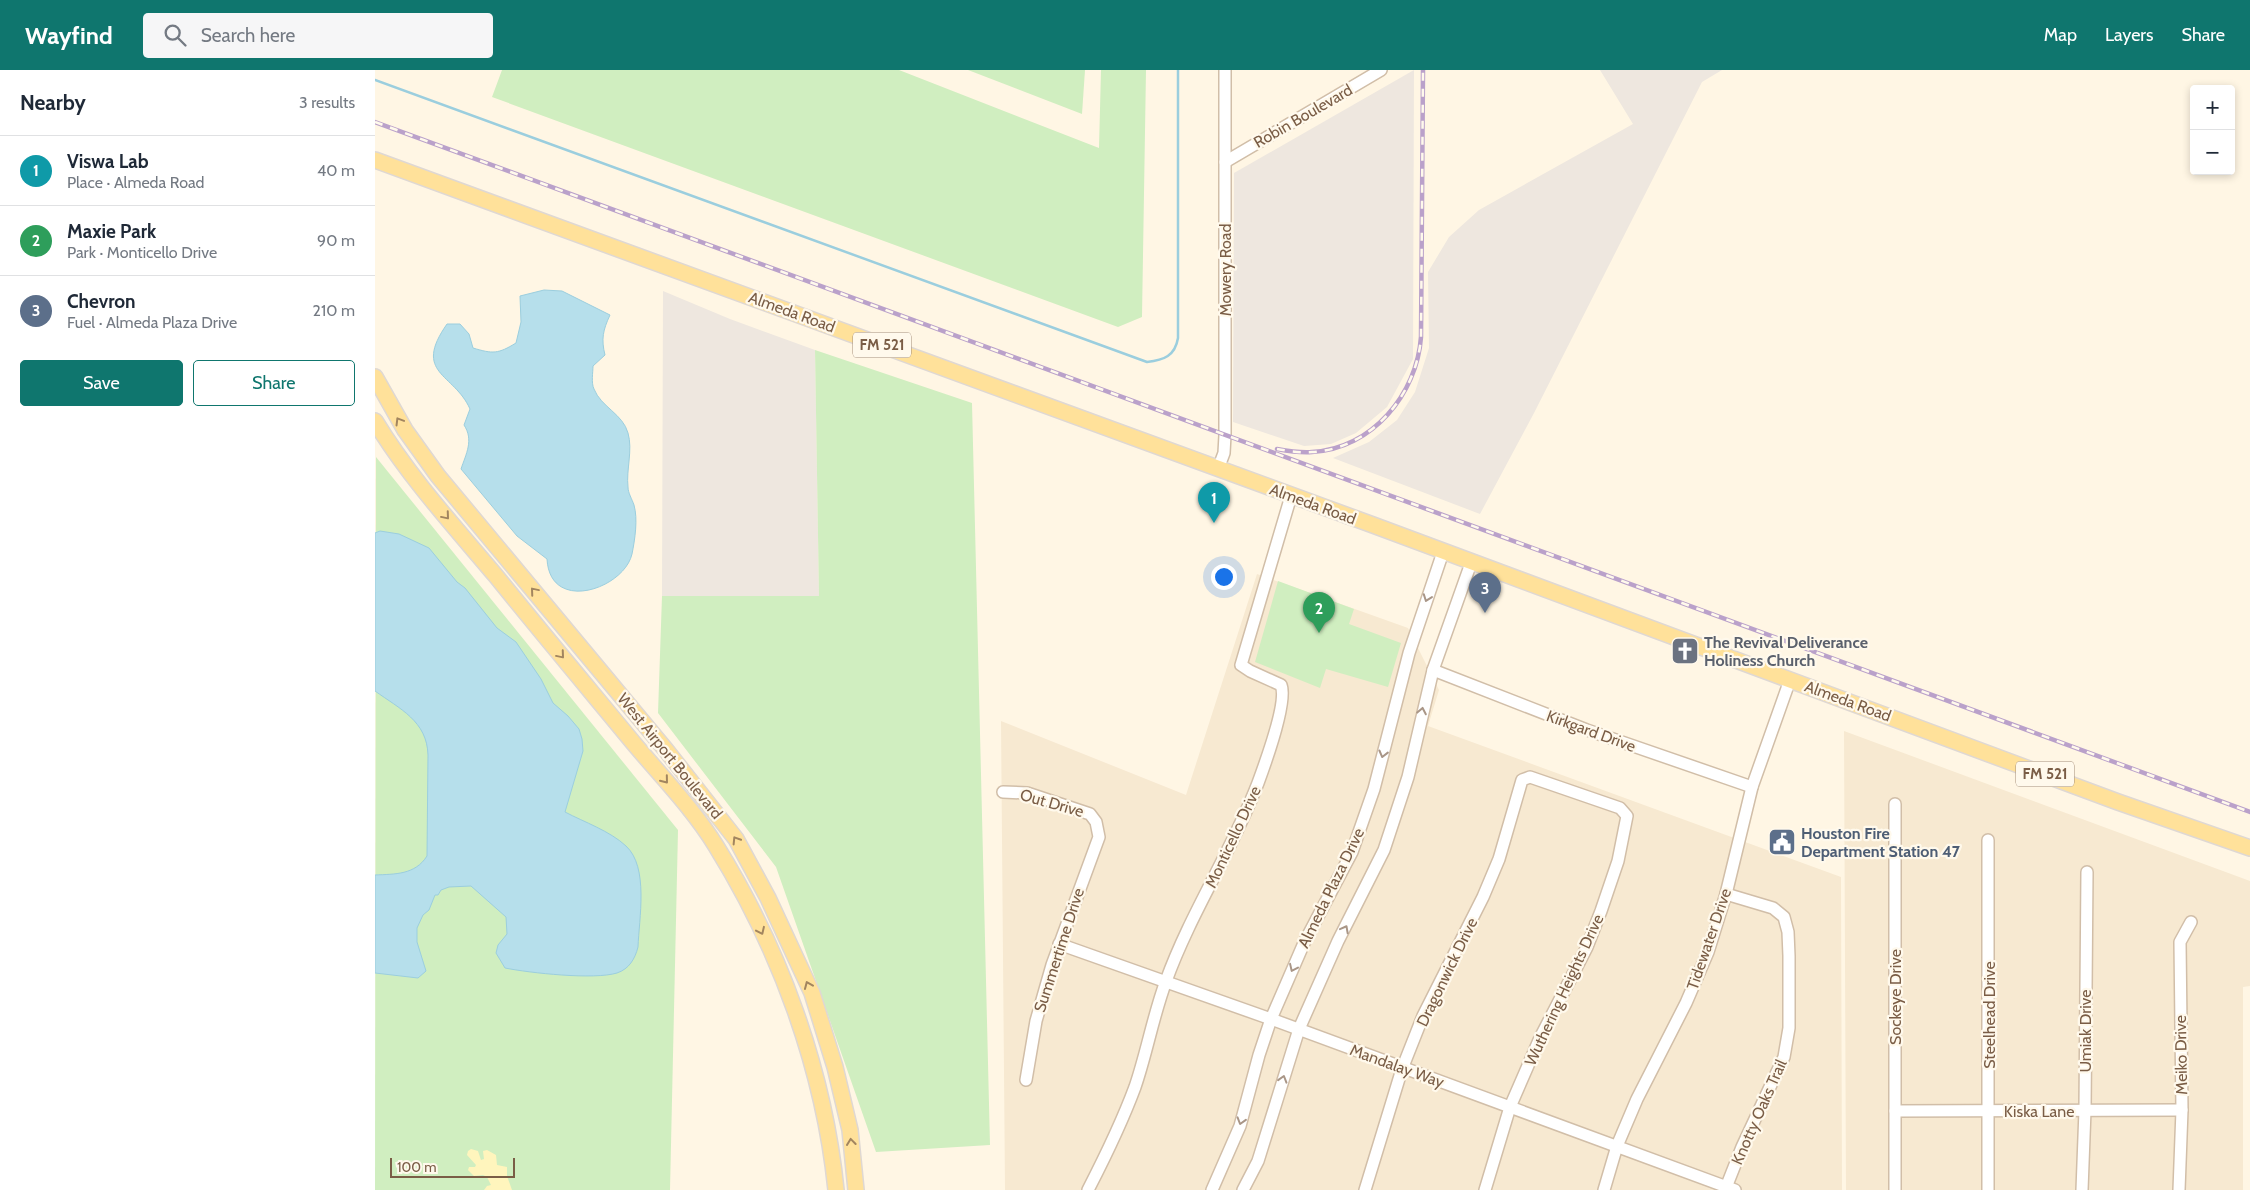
<!DOCTYPE html>
<html lang="en">
<head>
<meta charset="utf-8">
<style>
  body { margin:0; font-family:Cabin,sans-serif; background:#f6f6f7; color:#1f2937 }
  .controls { position:absolute; right:15px; top:15px; display:grid; overflow:hidden; border-radius:5px; box-shadow:0 2px 8px #0003 }
  .controls button { width:45px; height:45px; display:grid; place-items:center; padding:0; border:0; border-bottom:1px solid #e0e1e3; background:#fff; color:#1f2937; font:25px sans-serif }
  .scale { position:absolute; left:15px; bottom:12px; width:125px; box-sizing:border-box; padding-left:5px; border:2px solid #7a5d46; border-top:0; font-size:14px; line-height:18px; white-space:nowrap; color:#7a5d46; -webkit-text-stroke:4px #fff9ec; paint-order:stroke }
  .you { position:absolute; left:848px; top:506px; width:18px; height:18px; margin:-12px; border:4px solid #fff; border-radius:50%; background:#1a73e8; box-shadow:0 0 0 8px #1a73e833 }
  .badge { display:grid; place-items:center; width:32px; height:32px; border-radius:50%; background:#0f766e; color:#fff; font-size:16px; font-weight:700 }
  .pin { position:absolute; translate:-50% -41px; filter:drop-shadow(0 1px 2px #0008) }
  .pin::after { content:''; position:absolute; top:26px; width:18px; height:15px; background:inherit; clip-path:polygon(0 0,100% 0,50% 100%) }
  .list { margin:0; padding:0; list-style:none }
  h2 { display:flex; justify-content:space-between; align-items:center; height:65px; margin:0; padding:0 20px; font-size:21px }
  h2 small { font-size:16px; font-weight:400; color:#747a83 }
  .list li { display:grid; grid-template-columns:32px 1fr auto; gap:15px; align-items:center; box-sizing:border-box; height:70px; padding:0 20px; border-top:1px solid #e0e1e3 }
  .list b { display:block; font-size:19px; white-space:nowrap }
  .list p { margin:0; font-size:16px; white-space:nowrap; color:#747a83 }
  .list em { font-size:16px; font-style:normal; color:#747a83 }
  .actions { display:flex; gap:10px; padding:15px 20px }
  .actions a { flex:1; padding:11px 0; border:1px solid #0f766e; border-radius:5px; text-align:center; font-size:18px; color:#0f766e }
  .actions .main { background:#0f766e; color:#fff }
  .icon { flex:none; width:28px; height:28px; fill:none; stroke:currentColor; stroke-width:2; stroke-linecap:round; stroke-linejoin:round }
  .map { position:relative; flex:none; width:1875px; height:1120px; overflow:hidden }
  header { display:flex; align-items:center; gap:30px; box-sizing:border-box; height:70px; padding:0 25px; background:#0f766e; color:#fff }
  header strong { font-size:24px }
  nav { display:flex; gap:28px; margin-inline-start:auto; font-size:18px }
  .search { width:350px; height:45px; background:#f6f6f7; display:flex; align-items:center; gap:12px; box-sizing:border-box; padding:0 18px; border-radius:5px; color:#747a83; font-size:19px }
  main { display:flex }
  aside { flex:1; background:#fff }
  .map>svg:first-child { display:block }
  .residential { fill:#f7e9d1 }
  .industrial { fill:#eee7df }
  .green { fill:#d0eec0 }
  .sand { fill:#fff5bd }
  .water { fill:#b6dfeb; stroke:#9bcede }
  .lines { fill:none; stroke-linecap:round; stroke-linejoin:round }
  .stream { stroke:#9bcede; stroke-width:2.5 }
  .minor-casing { stroke:#d1bea8; stroke-width:14 }
  .major-casing { stroke:#dfd8d3; stroke-width:18 }
  .minor { stroke:#fff; stroke-width:11 }
  .major { stroke:#ffe19a; stroke-width:15 }
  .rail-casing { stroke:#baa1ca; stroke-width:4.5 }
  .rail { stroke:#fff9ec; stroke-width:2.5; stroke-dasharray:8; stroke-linecap:butt }
  .oneway { stroke:#a2855f }
  .oneway2 { stroke:#a99687 }
  .labels { text-anchor:middle; dominant-baseline:central; stroke-width:4.5; stroke-linejoin:round; paint-order:stroke }
  .shield { fill:#fff9ec; stroke:#a28c78; stroke-width:1 }
  .shield-label { font-size:15px; font-weight:bold; fill:#7a5d46 }
  .street-label { font-size:16px; fill:#7a5d46; stroke:#fff9ec }
  .worship-label { font-size:16px; font-weight:bold; fill:#5b616d; stroke:#fff9ec; text-anchor:start }
  .service-label { font-size:16px; font-weight:bold; fill:#4e5e75; stroke:#fff9ec; text-anchor:start }
</style>
</head>
<body>
<header>
<strong>Wayfind</strong>
<div class="search"><svg class="icon" aria-label="search" viewBox="0 0 24 24"><circle cx="10" cy="10" r="6"/><path d="M15 15l6 6"/></svg>Search here</div>
<nav><a>Map</a><a>Layers</a><a>Share</a></nav>
</header>
<main>
<aside>
<h2>Nearby<small>3 results</small></h2>
<ul class="list">
<li><span class="badge" style="background:#0f9aa8">1</span><div><b>Viswa Lab</b><p>Place · Almeda Road</p></div><em>40 m</em></li>
<li><span class="badge" style="background:#2e9e5b">2</span><div><b>Maxie Park</b><p>Park · Monticello Drive</p></div><em>90 m</em></li>
<li><span class="badge" style="background:#5c6f8a">3</span><div><b>Chevron</b><p>Fuel · Almeda Plaza Drive</p></div><em>210 m</em></li>
</ul>
<div class="actions"><a class="main">Save</a><a>Share</a></div>
</aside>
<div class="map">
<svg width="1875" height="1120" viewBox="0 0 1875 1120">
  <rect width="100%" height="100%" fill="#fff6e4"/>
  <g class="residential">
    <path d="M882 504 1033 558 1064 620 1053 656 1466 807 1467 1120H630L626 651 811 725Z"/>
    <path d="M1469 661 1875 811V916L1868 917V1120H1471Z"/>
  </g>
  <g class="industrial">
    <path d="M1039 0 1038 289 1012 337 981 363 956 374 929 376 858 352 859 103Z"/>
    <path d="M1225 0H1347L1327 12 1159 343 1105 444 958 388 994 372 1022 350 1040 322 1054 278 1053 202 1074 167 1104 140 1258 54Z"/>
    <path d="M288 221 355 249 440 280 444 526H287Z"/>
  </g>
  <g class="green">
    <path d="M127 0H524L724 78 726 0H771L767 247 743 257 117 27Z"/>
    <path d="M593 0H710L707 44Z"/>
    <path d="M440 280 597 333 615 1075 501 1082 401 797 283 643 287 526H444Z"/>
    <path d="M1 387 303 760 295 1120H0Z"/>
    <path d="M903 511 979 539 974 554 1026 573 1013 617 951 599 945 618 880 592Z"/>
  </g>
  <path class="sand" d="M96 1079 103 1081 106 1090 109 1089 108 1081 112 1080 121 1085 122 1095 132 1097V1106L137 1120H109L112 1116 116 1115 112 1107 108 1105 99 1106 93 1100 94 1097H100L101 1095 92 1085 93 1081Z"/>
  <g class="water">
    <path d="M169 220 187 221 235 245C228 260 226 269 230 285L218 296C218 302 216 313 219 319 226 337 248 344 253 363 258 380 251 400 253 417 253 423 257 429 259 435 263 449 260 469 257 484 249 519 175 544 172 489L142 466 86 399C91 384 99 370 89 355L95 339C79 303 37 304 72 254H85L94 264 98 278C118 284 123 284 141 273L146 252 145 226Z"/>
    <path d="M5 461 24 464 54 478 82 512 90 518 122 558 141 572 166 609 178 633 193 646 204 659 207 669 208 681 190 742C209 752 235 761 251 776 274 797 264 849 263 877 260 889 254 899 242 903 219 910 155 903 130 898L121 883 123 875 132 864 131 847 96 816 74 817 66 820 63 825H60L54 840 48 845 42 858V872L51 901 43 908 0 903V805C20 804 40 805 52 786L53 685C52 651 25 639 0 621V463Z"/>
  </g>
  <g class="lines">
    <path class="stream" d="M0 10 772 292C789 290 800 286 803 268V0"/>
    <g class="minor-casing">
      <g id="minor">
        <path d="M850 92 1006 0"/>
        <path d="M843 399 849 383 850 365V0"/>
        <path d="M1058 600 1212 660 1377 717"/>
        <path d="M628 722 652 723 715 744 721 752 724 767 677 895 661 951 651 1010"/>
        <path d="M1613 770V1120"/>
        <path d="M684 874 896 949 1360 1120"/>
        <path d="M1520 1041 1807 1040"/>
        <path d="M713 1120C730 1087 747 1052 760 1017 772 982 778 946 791 911 816 842 857 781 883 713 890 694 913 631 906 615L875 601 866 595 916 426"/>
        <path d="M837 1120 865 1056 884 985 896 949 929 873 977 782 999 719 1034 583 1068 482"/>
        <path d="M868 1120 883 1091 924 959 963 871 1009 780 1033 707 1058 600 1096 493"/>
        <path d="M990 1120 1027 999 1048 946 1108 827 1124 789 1147 710 1155 707 1245 738 1252 746 1243 791 1226 841 1212 877 1165 968 1135 1037 1110 1120"/>
        <path d="M1229 1120 1242 1076 1262 1029 1311 933 1333 882 1351 824 1377 717 1415 610"/>
        <path d="M1350 1120 1367 1077 1409 987 1414 958V886L1413 862 1409 847 1398 838 1351 824"/>
        <path d="M1520 1120V734"/>
        <path d="M1707 1120 1710 1040 1712 802"/>
        <path d="M1804 1120 1807 1040 1805 872 1816 852"/>
      </g>
    </g>
    <g class="major-casing">
      <g id="major">
        <path d="M0 90 998 455 1743 732 1875 778"/>
        <path d="M0 307 30 360 63 406 291 680 361 769 393 828 437 923 460 997 475 1060 481 1120"/>
        <path d="M0 351C34 407 79 456 121 506 167 563 214 619 261 676 288 708 319 740 341 776 405 879 449 1000 461 1120"/>
      </g>
    </g>
    <use href="#minor" class="minor"/>
    <use href="#major" class="major"/>
    <g class="rail-casing">
      <g id="rail">
        <path d="M0 52 1875 742"/>
        <path d="M902 379C913 381 925 383 937 382 997 379 1042 324 1046 267L1048 0"/>
      </g>
    </g>
    <use href="#rail" class="rail"/>
  </g>
  <defs><path id="oneway-chevron" d="M-2-3.5L2.5 0L-2 3.5" fill="none" stroke-width="1.6" stroke-linecap="round" stroke-linejoin="round" transform="scale(1.25)"/></defs>
  <g class="oneway">
    <use href="#oneway-chevron" transform="translate(24 351) rotate(-121)"/>
    <use href="#oneway-chevron" transform="translate(71 446) rotate(50)"/>
    <use href="#oneway-chevron" transform="translate(159 521) rotate(-130)"/>
    <use href="#oneway-chevron" transform="translate(186 585) rotate(50)"/>
    <use href="#oneway-chevron" transform="translate(290 710) rotate(51)"/>
    <use href="#oneway-chevron" transform="translate(361 770) rotate(-122)"/>
    <use href="#oneway-chevron" transform="translate(386 861) rotate(65)"/>
    <use href="#oneway-chevron" transform="translate(433 915) rotate(-113)"/>
    <use href="#oneway-chevron" transform="translate(476 1072) rotate(-97)"/>
  </g>
  <g class="oneway2">
    <use href="#oneway-chevron" transform="translate(1052 528) rotate(110)"/>
    <use href="#oneway-chevron" transform="translate(1047 641) rotate(-79)"/>
    <use href="#oneway-chevron" transform="translate(1008 684) rotate(104)"/>
    <use href="#oneway-chevron" transform="translate(970 859) rotate(-62)"/>
    <use href="#oneway-chevron" transform="translate(918 898) rotate(115)"/>
    <use href="#oneway-chevron" transform="translate(908 1009) rotate(-73)"/>
    <use href="#oneway-chevron" transform="translate(866 1051) rotate(107)"/>
  </g>
  <defs>
    <g id="church-square" transform="scale(1.4375)"><rect x="-9" y="-9" width="18" height="18" rx="4" fill="#6b7280" stroke="#fff9ec"/><path d="M-1.2-6h2.4v3.5h3.3v2.4h-3.3V6h-2.4V-.1h-3.3v-2.4h3.3Z" fill="#fff"/></g>
    <g id="civic-square" transform="scale(1.4375)"><rect x="-9" y="-9" width="18" height="18" rx="4" fill="#5c6f8a" stroke="#fff9ec"/><path d="M-.6-6.5H3V-4.5H.6V-3L4-1V1h2V6H-6V1h2V-1L-.6-3ZM-1.2 2.5V6h2.4V2.5Z" fill="#fff"/></g>
  </defs>
  <g fill-rule="evenodd">
    <use href="#church-square" x="1310" y="581"/>
    <use href="#civic-square" x="1407" y="772"/>
  </g>
  <g class="labels">
    <g class="shield">
      <rect x="478" y="262.5" width="58" height="25" rx="4"/>
      <rect x="1641" y="691.5" width="58" height="25" rx="4"/>
    </g>
    <g class="shield-label">
      <text x="507" y="275">FM 521</text>
      <text x="1670" y="704">FM 521</text>
    </g>
    <g class="street-label">
      <text transform="translate(928 46) rotate(-30)">Robin Boulevard</text>
      <text transform="translate(850 200) rotate(-90)">Mowery Road</text>
      <text transform="translate(417 242) rotate(20)">Almeda Road</text>
      <text transform="translate(938 434) rotate(20)">Almeda Road</text>
      <text transform="translate(1473 631) rotate(20)">Almeda Road</text>
      <text transform="translate(1216 661) rotate(20)">Kirkgard Drive</text>
      <text transform="translate(295 686) rotate(51)">West Airport Boulevard</text>
      <text transform="translate(677 733) rotate(16)">Out Drive</text>
      <text transform="translate(858 767) rotate(-65)">Monticello Drive</text>
      <text transform="translate(956 818) rotate(-64)">Almeda Plaza Drive</text>
      <text transform="translate(1334 869) rotate(-71)">Tidewater Drive</text>
      <text transform="translate(684 880) rotate(-72)">Summertime Drive</text>
      <text transform="translate(1072 902) rotate(-64)">Dragonwick Drive</text>
      <text transform="translate(1189 920) rotate(-65)">Wuthering Heights Drive</text>
      <text transform="translate(1520 927) rotate(-90)">Sockeye Drive</text>
      <text transform="translate(1614 945) rotate(-90)">Steelhead Drive</text>
      <text transform="translate(1710 961) rotate(-90)">Umiak Drive</text>
      <text transform="translate(1806 985) rotate(-91)">Meiko Drive</text>
      <text transform="translate(1022 996) rotate(20)">Mandalay Way</text>
      <text x="1664" y="1041">Kiska Lane</text>
      <text transform="translate(1384 1042) rotate(-66)">Knotty Oaks Trail</text>
    </g>
    <g class="worship-label">
      <text x="1329" y="572">The Revival Deliverance<tspan x="1329" dy="18">Holiness Church</tspan></text>
    </g>
    <g class="service-label">
      <text x="1426" y="763">Houston Fire<tspan x="1426" dy="18">Department Station 47</tspan></text>
    </g>
  </g>
</svg>
<div class="controls">
<button>+</button>
<button>−</button>
</div>
<div class="scale">100 m</div>
<div class="you"></div>
<div class="pin badge" style="left:839px;top:453px;background:#0f9aa8">1</div>
<div class="pin badge" style="left:944px;top:563px;background:#2e9e5b">2</div>
<div class="pin badge" style="left:1110px;top:543px;background:#5c6f8a">3</div>
</div>
</main>
</body>
</html>
